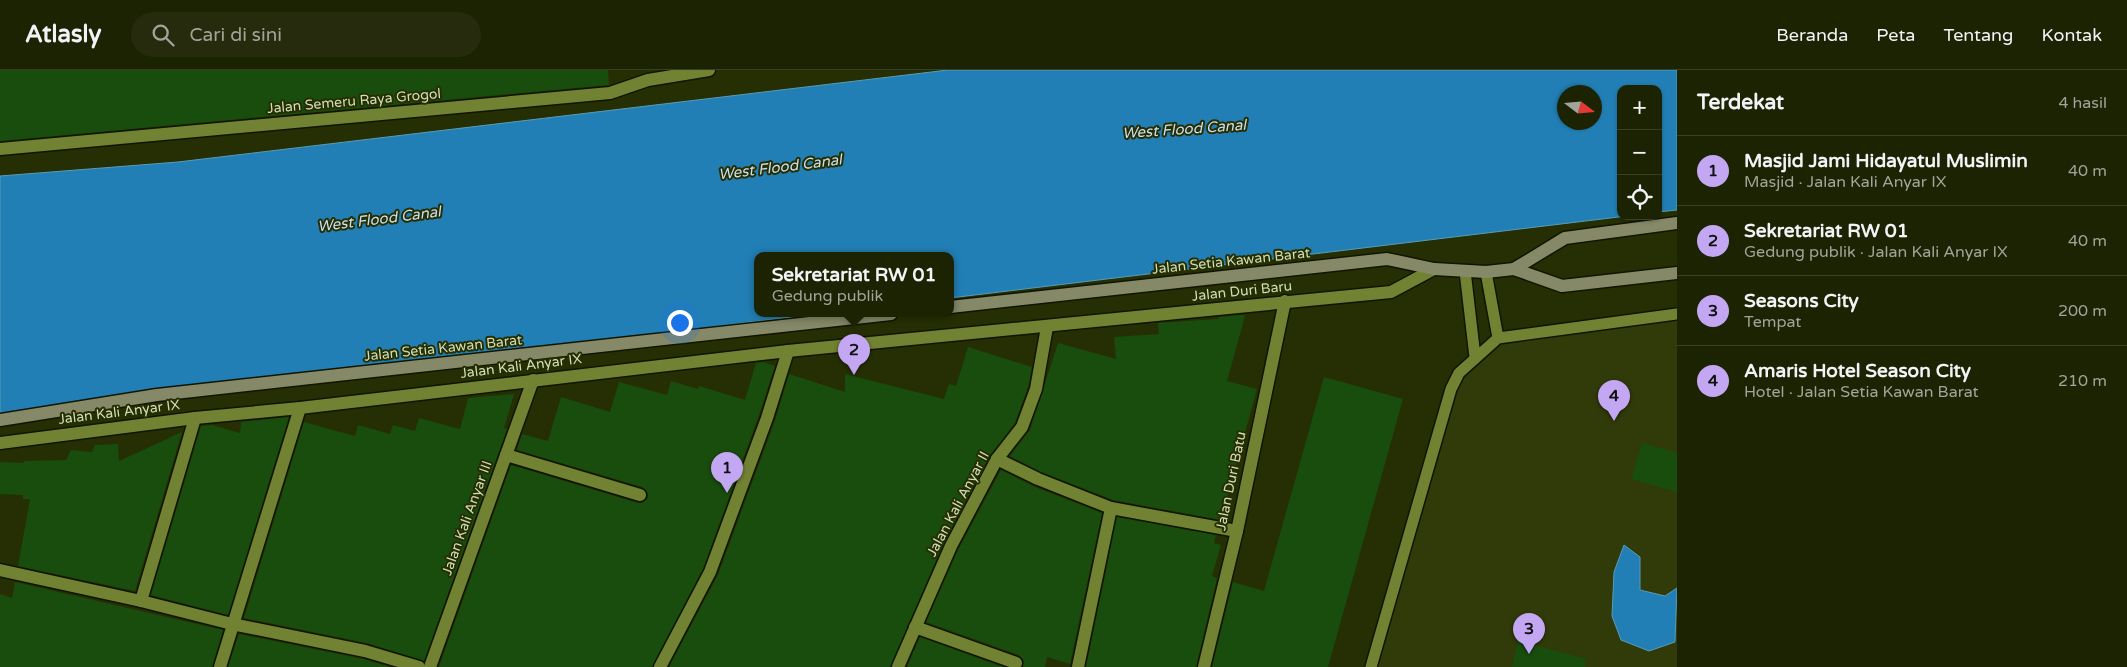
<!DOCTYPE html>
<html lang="id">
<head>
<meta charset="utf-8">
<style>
  body { margin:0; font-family:"Varela Round",sans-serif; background:#252b0c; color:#f1f3f6 }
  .controls { position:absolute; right:15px; top:15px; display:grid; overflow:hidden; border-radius:10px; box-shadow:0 1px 4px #0004 }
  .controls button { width:45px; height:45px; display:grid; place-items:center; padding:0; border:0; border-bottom:1px solid #3a4024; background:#1c2302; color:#f1f3f6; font:25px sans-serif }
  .compass { position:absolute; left:1557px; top:15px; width:45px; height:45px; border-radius:50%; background:#1c2302; box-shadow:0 1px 4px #0004; rotate:106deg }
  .you { position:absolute; left:679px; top:252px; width:18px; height:18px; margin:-12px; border:4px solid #fff; border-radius:50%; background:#1a73e8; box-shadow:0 0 0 8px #1a73e833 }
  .badge { display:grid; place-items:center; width:32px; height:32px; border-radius:50%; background:#c3a7f2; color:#111; font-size:16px; font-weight:700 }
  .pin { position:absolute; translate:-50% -41px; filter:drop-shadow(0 1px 2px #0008) }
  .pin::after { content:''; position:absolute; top:26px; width:18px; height:15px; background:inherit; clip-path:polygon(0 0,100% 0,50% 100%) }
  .popup { position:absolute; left:754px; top:182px; width:200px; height:65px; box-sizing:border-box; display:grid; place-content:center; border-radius:10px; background:#1c2302; filter:drop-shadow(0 1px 4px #0005); font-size:16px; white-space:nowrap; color:#a0a499 }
  .popup b { font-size:19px; color:#f1f3f6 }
  .popup::after { content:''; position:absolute; left:50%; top:100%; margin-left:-10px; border:10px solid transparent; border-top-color:#1c2302 }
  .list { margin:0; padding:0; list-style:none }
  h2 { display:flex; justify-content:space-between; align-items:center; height:65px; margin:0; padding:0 20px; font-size:21px }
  h2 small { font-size:16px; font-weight:400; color:#a0a499 }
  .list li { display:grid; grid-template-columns:32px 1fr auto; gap:15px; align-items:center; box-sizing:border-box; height:70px; padding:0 20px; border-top:1px solid #3a4024 }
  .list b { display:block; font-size:19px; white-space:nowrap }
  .list p { margin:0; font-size:16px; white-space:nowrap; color:#a0a499 }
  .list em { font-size:16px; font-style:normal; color:#a0a499 }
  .icon { flex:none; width:28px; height:28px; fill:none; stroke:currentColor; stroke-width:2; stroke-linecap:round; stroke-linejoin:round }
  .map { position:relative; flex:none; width:1677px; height:597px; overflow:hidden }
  header { display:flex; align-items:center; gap:30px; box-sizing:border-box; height:70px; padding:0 25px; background:#1c2302; border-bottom:1px solid #3a4024 }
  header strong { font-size:24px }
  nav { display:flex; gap:28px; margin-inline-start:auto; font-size:18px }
  .search { width:350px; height:45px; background:#252b0c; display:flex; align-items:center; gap:12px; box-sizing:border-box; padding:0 18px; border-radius:28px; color:#a0a499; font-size:19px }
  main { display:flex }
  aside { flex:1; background:#1c2302 }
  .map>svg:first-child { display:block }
  .built { fill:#313b09 }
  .water { fill:#227fb6; stroke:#579cb6; fill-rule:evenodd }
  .building { fill:#184d0e }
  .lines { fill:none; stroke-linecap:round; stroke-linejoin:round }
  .lane-casing { stroke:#101500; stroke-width:14 }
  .street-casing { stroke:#101500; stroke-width:15 }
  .secondary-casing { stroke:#101500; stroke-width:15 }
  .lane { stroke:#718333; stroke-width:11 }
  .street { stroke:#718333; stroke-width:12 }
  .secondary { stroke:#858968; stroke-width:12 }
  .labels { text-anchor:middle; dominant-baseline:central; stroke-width:4; stroke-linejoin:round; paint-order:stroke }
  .street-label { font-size:14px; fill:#d2deb6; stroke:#262f03 }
  .water-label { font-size:15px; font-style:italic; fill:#cbdfee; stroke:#262f03 }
</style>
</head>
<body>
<header>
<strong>Atlasly</strong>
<div class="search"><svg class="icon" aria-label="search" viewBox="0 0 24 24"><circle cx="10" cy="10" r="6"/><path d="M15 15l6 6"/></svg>Cari di sini</div>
<nav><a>Beranda</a><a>Peta</a><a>Tentang</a><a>Kontak</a></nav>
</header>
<main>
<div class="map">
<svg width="1677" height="597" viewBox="0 0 1677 597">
  <rect width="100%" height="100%" fill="#262f03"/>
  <path class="built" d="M1677 244V597H1371L1451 319 1499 269Z"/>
  <g class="water">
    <path d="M948 0H1677V140L1658 142V19H1621V146H1627L950 228V186H758V244H817L0 344V106L178 92ZM1564 22H1594V52H1564Z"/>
    <path d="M1624 475 1640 487V520L1665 526 1677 518 1675 572 1649 581 1621 570 1612 546 1614 502Z"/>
  </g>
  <g class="building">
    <path d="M0 0H608L609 15 0 71Z"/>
    <path d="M1242 245 1245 246 1227 311 1257 319 1221 450 1113 430 1041 402 1010 386 1030 360 1058 273 1116 289 1114 267 1159 264 1158 253 1218 249 1219 247Z"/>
    <path d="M968 277 1032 297 1028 317 1015 353 990 385 944 472 890 597H669L718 505 775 351 789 304 845 322V304L944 329 949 314 956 316Z"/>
    <path d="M763 292 775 296 759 345 703 499 652 597H439L511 395 638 433H642L648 428V423L642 417 517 380 522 364 548 371 561 327 610 342 619 312 667 325 671 311 698 319 699 316 745 330 756 293Z"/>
    <path d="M1324 307 1403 329 1328 597H1212L1233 512 1264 521Z"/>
    <path d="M514 324 504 358 507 359 424 591 367 573 244 548 304 352 355 366 358 355 390 364 393 355 415 361 419 348 460 359 468 328Z"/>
    <path d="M289 347 228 545 151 525 201 356 212 355 240 363 241 352Z"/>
    <path d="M182 362 135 521 18 496 30 429H23V425L0 424V392L24 393V391L66 390 71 380 92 382 95 375 118 374 119 391Z"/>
    <path d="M1642 373 1677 383V422L1631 409Z"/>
    <path d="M1001 400 1035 417 1102 443 1070 594 1047 587 1045 597H1023L1024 591 1019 585 926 552 958 480Z"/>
    <path d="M1117 447 1216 465 1214 473 1221 475 1212 506 1217 508 1196 597H1086Z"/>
    <path d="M15 512 223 560 212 597H0V524L12 528Z"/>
    <path d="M239 564 363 589 390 597H228Z"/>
    <path d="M920 567 1003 597H907Z"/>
    <path d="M1518 571 1586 589 1585 597H1512Z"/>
  </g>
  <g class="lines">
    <g class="lane-casing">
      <g id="lane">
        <path d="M1465 201 1475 287"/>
        <path d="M1486 202 1498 268"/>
        <path d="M1371 597 1451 319 1459 303 1498 268 1677 244"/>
      </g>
    </g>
    <g class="street-casing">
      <g id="street">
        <path d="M0 79 610 23 648 10 709 0"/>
        <path d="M195 348 141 531 232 554 365 581 419 597"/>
        <path d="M0 373 195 348 300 338 788 281 1391 222 1434 199"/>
        <path d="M506 385 640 425"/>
        <path d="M997 389 1038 409 1111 438 1237 461"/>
        <path d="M0 500 141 531"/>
        <path d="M915 557 1016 593"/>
        <path d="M220 597 300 338"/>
        <path d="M430 597 533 310"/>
        <path d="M660 597 710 502 767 348 788 281"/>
        <path d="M898 597 951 476 997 389 1022 357 1036 319 1047 257"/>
        <path d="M1078 597 1111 438"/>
        <path d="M1204 597 1237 461 1285 231"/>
      </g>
    </g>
    <g class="secondary-casing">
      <g id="secondary">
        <path d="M1514 199 1562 216 1677 203"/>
        <path d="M950 237 1387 189 1434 199 1486 202 1514 199 1565 168 1677 153"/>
        <path d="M0 350 157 325 891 244"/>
      </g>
    </g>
    <use href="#lane" class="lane"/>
    <use href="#street" class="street"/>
    <use href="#secondary" class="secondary"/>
  </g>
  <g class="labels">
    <g class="street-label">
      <text transform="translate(354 31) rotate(-5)">Jalan Semeru Raya Grogol</text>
      <text transform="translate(1231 191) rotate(-6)">Jalan Setia Kawan Barat</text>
      <text transform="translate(1242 221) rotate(-6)">Jalan Duri Baru</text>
      <text transform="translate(443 278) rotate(-6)">Jalan Setia Kawan Barat</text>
      <text transform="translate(521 296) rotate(-7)">Jalan Kali Anyar IX</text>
      <text transform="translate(119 342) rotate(-7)">Jalan Kali Anyar IX</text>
      <text transform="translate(1231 411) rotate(-78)">Jalan Duri Batu</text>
      <text transform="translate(958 434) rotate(-62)">Jalan Kali Anyar II</text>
      <text transform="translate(467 448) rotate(-70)">Jalan Kali Anyar III</text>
    </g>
    <g class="water-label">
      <text transform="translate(1184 59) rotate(-4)">West Flood Canal</text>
      <text transform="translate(780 97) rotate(-7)">West Flood Canal</text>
      <text transform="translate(379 149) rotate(-7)">West Flood Canal</text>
    </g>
  </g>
</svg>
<div class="controls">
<button>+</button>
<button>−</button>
<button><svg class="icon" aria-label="locate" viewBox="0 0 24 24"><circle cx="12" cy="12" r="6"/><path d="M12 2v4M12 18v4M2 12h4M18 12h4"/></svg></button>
</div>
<svg class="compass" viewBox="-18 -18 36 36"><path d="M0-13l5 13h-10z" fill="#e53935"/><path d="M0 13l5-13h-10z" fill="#a0a499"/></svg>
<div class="you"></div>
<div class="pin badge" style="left:727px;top:423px">1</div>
<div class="pin badge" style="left:854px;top:305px">2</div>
<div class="popup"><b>Sekretariat RW 01</b>Gedung publik</div>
<div class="pin badge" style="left:1529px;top:584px">3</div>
<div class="pin badge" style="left:1614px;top:351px">4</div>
</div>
<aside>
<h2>Terdekat<small>4 hasil</small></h2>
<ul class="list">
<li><span class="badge">1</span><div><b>Masjid Jami Hidayatul Muslimin</b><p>Masjid · Jalan Kali Anyar IX</p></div><em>40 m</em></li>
<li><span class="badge">2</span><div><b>Sekretariat RW 01</b><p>Gedung publik · Jalan Kali Anyar IX</p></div><em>40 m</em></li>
<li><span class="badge">3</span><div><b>Seasons City</b><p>Tempat</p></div><em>200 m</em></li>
<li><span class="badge">4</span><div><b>Amaris Hotel Season City</b><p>Hotel · Jalan Setia Kawan Barat</p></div><em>210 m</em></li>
</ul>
</aside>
</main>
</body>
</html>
